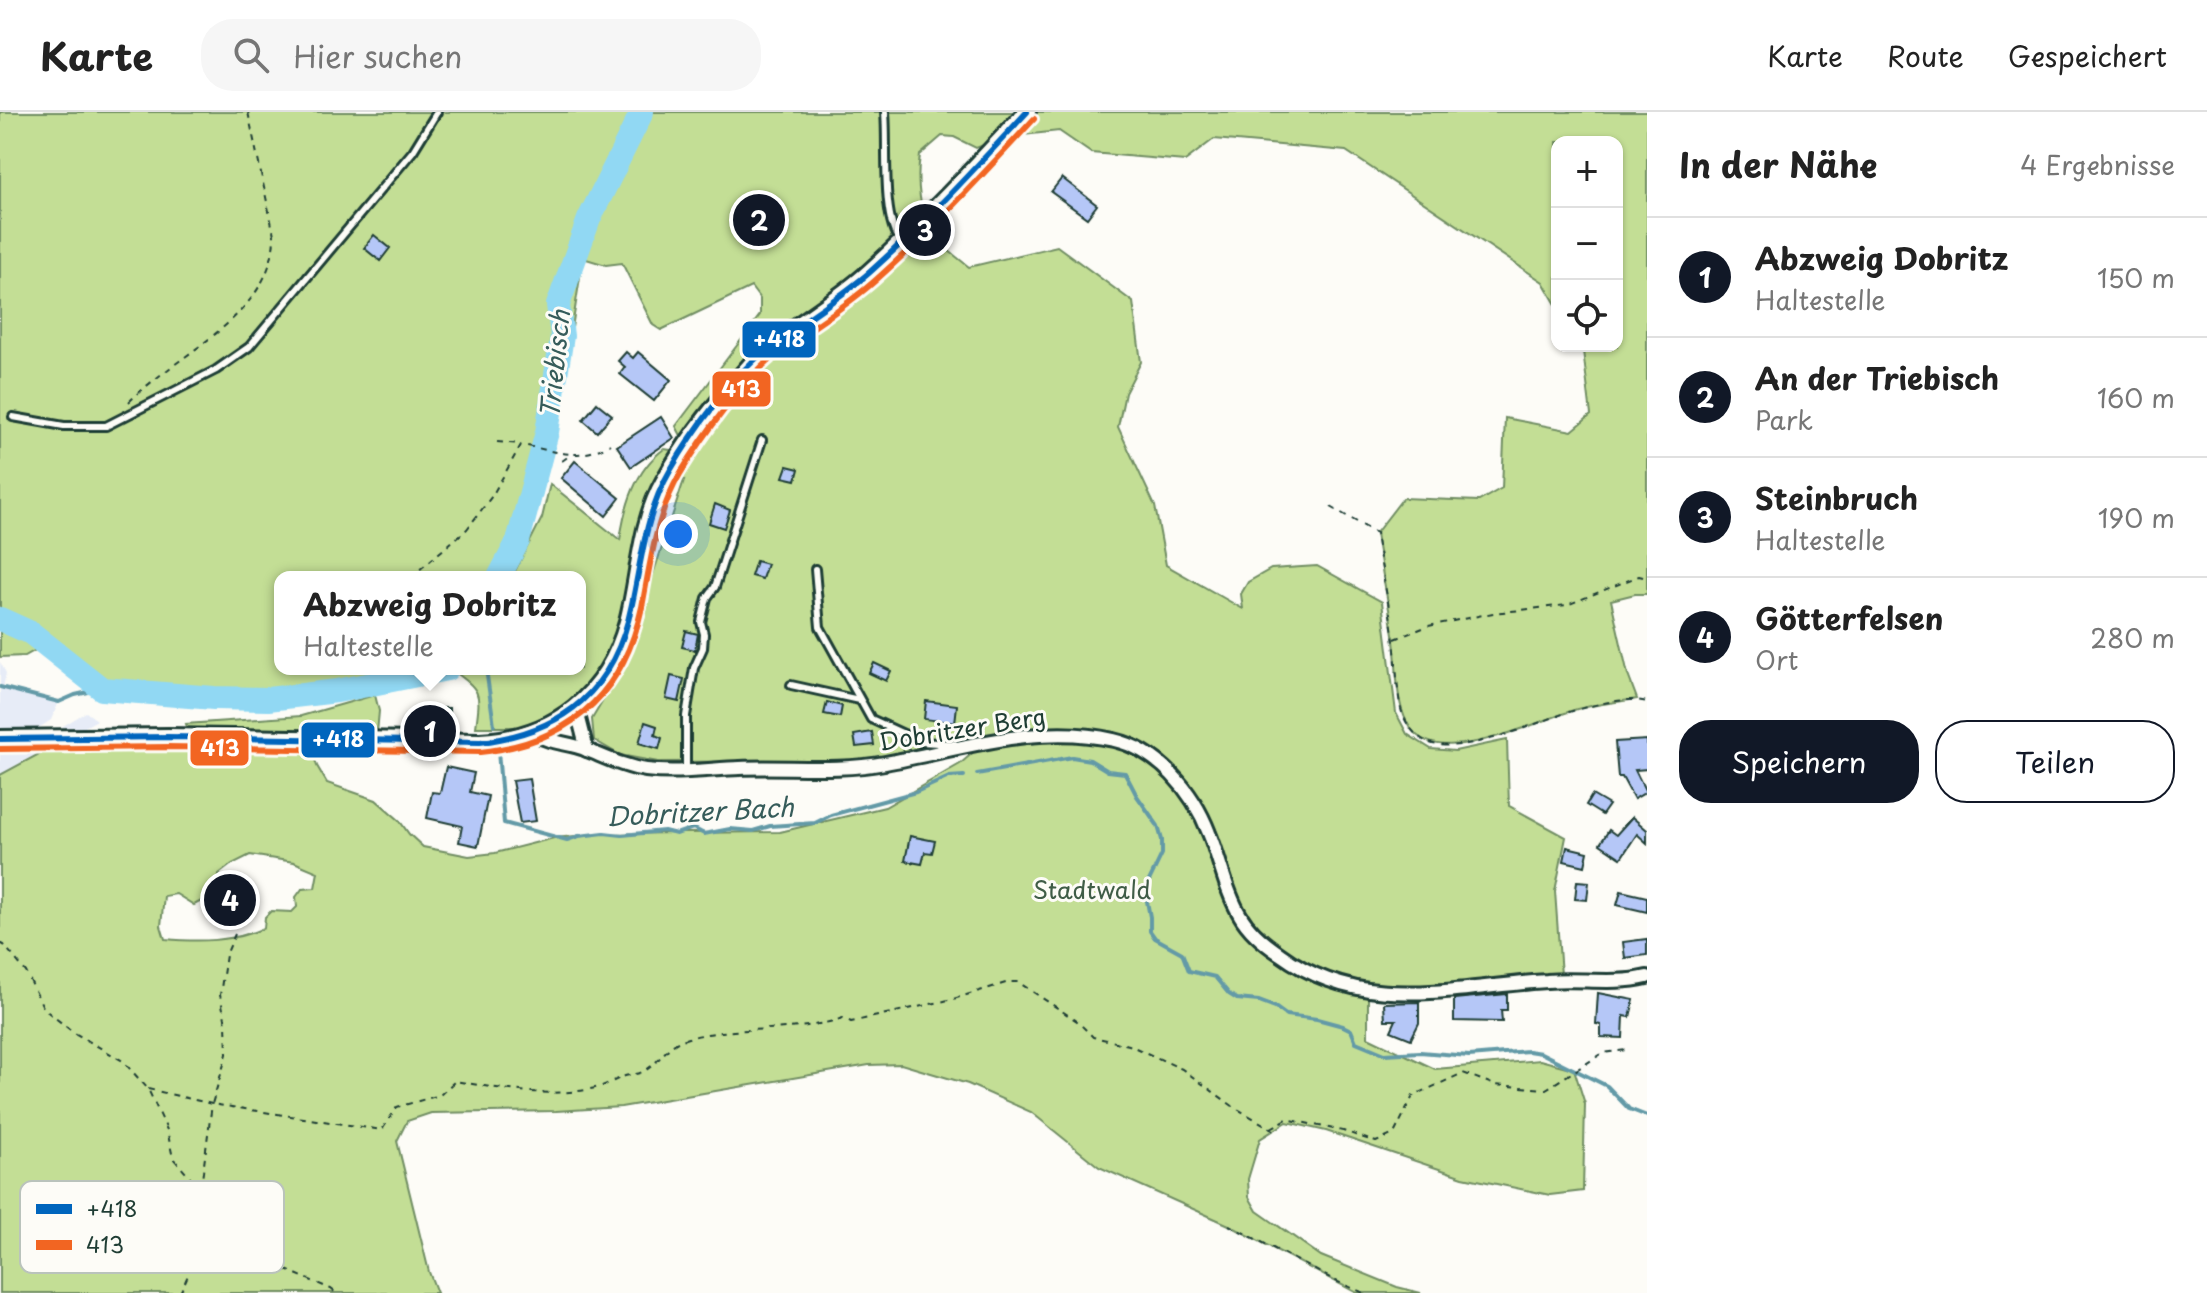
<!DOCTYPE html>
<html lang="de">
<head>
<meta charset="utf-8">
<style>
  body { margin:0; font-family:"Playpen Sans",sans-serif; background:#f6f6f6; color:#222 }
  .controls { position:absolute; right:24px; top:24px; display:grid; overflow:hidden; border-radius:16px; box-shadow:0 2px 6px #0004 }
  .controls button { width:72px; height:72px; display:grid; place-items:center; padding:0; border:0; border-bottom:2px solid #e0e0e0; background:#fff; color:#222; font:40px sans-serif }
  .you { position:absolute; left:678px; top:422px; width:28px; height:28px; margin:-20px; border:6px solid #fff; border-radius:50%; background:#1a73e8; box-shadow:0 0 0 12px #1a73e833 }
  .badge { display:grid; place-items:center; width:52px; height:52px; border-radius:50%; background:#111827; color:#fff; font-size:26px; font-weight:700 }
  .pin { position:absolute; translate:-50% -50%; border:4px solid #fff; box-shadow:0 2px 8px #0006 }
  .popup { position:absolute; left:274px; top:459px; width:312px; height:104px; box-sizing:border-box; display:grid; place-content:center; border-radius:16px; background:#fff; filter:drop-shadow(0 2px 6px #0005); font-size:26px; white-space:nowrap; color:#767676 }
  .popup b { font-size:30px; color:#222 }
  .popup::after { content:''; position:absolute; left:50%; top:100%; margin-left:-16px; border:16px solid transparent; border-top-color:#fff }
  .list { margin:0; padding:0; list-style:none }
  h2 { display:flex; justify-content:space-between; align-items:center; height:104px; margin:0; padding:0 32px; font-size:34px }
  h2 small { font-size:26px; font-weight:400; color:#767676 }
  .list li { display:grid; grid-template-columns:52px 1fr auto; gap:24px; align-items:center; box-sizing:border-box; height:120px; padding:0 32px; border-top:2px solid #e0e0e0 }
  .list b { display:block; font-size:30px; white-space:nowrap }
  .list p { margin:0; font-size:26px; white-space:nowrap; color:#767676 }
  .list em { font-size:26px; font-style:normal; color:#767676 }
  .actions { display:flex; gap:16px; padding:24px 32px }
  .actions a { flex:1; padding:18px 0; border:2px solid #111827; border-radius:32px; text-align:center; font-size:28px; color:#111827 }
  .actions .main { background:#111827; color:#fff }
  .icon { flex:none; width:44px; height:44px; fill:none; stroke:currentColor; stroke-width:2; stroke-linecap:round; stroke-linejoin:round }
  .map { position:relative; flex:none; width:1647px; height:1181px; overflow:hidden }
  header { display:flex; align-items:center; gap:48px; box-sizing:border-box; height:112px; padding:0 40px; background:#fff; border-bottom:2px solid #e0e0e0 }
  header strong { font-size:38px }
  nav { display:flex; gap:44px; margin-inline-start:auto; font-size:28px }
  .search { width:560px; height:72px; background:#f6f6f6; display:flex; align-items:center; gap:20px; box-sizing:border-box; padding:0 28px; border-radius:32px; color:#767676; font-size:30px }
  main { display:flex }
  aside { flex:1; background:#fff }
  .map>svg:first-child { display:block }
  .built { fill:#e7ecf7 }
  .green { fill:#c3de95; stroke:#718e64; stroke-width:2; fill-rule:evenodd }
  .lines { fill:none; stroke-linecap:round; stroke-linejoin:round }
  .stream { stroke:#639aa7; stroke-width:4 }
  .river { stroke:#91d8f3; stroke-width:24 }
  .building { fill:#b5c7f7; stroke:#1f3d34; stroke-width:2 }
  .lane-casing { stroke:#1f3d34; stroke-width:12 }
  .street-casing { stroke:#1f3d34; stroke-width:18 }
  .secondary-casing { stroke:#1f3d34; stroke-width:22 }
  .path { stroke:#1f3d34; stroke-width:2; stroke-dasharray:6 6; stroke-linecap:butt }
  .lane { stroke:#fdfcf7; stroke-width:6 }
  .street { stroke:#fdfcf7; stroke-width:12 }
  .secondary { stroke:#fdfcf7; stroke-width:16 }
  .bus-1-casing { stroke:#fdfcf7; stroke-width:12 }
  .bus-2-casing { stroke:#fdfcf7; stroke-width:12 }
  .bus-1 { stroke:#0065bd; stroke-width:6 }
  .bus-2 { stroke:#f26522; stroke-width:6 }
  .labels { text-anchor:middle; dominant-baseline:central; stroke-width:6; stroke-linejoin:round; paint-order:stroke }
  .street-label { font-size:24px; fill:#1f3d34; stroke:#fdfcf7 }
  .park-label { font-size:24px; fill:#405d47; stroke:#fdfcf7 }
  .water-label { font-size:26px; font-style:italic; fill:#365c5a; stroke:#fdfcf7 }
  .key { fill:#fdfcf7; stroke:#bac3bc; stroke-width:2 }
  .key-label { font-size:22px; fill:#1f3d34 }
  .line-badge { stroke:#fdfcf7; stroke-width:3 }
  .badge-label { font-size:22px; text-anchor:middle; font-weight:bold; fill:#fff }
</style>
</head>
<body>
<header>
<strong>Karte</strong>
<div class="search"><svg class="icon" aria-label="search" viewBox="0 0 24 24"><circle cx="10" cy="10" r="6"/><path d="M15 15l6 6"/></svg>Hier suchen</div>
<nav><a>Karte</a><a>Route</a><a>Gespeichert</a></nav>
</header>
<main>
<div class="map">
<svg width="1647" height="1181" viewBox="0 0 1647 1181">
  <rect width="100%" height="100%" fill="#fdfcf7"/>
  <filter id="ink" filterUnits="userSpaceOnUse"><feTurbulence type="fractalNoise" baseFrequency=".0125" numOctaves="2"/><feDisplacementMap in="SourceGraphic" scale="16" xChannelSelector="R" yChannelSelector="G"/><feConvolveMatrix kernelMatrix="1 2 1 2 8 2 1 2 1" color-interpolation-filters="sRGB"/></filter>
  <g filter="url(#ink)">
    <g class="built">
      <path d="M0 550 6 561 3 576 59 590 51 608 22 627H0Z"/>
      <path d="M86 600 97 608 0 663V643L10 638 19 641Z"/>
    </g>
    <g class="green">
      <path d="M0 0H1647V482H1635L1611 488 1628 563 1637 587C1617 590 1596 592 1577 597 1539 608 1441 658 1411 617 1394 593 1398 557 1394 529 1389 492 1381 457 1376 421L1403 386 1479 389 1502 376 1505 306 1572 319 1591 303 1583 239 1581 234H1617V30H1557V194L1543 170 1346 39 1214 27 1185 49 1091 41 1059 19 1004 25 976 36 954 25 942 24 920 43C917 63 918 89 926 107L918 114 969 155 1057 134 1133 190 1141 250 1125 281 1118 315 1155 394 1166 453 1243 497 1241 482 1248 470 1271 457 1317 454 1382 490 1396 601 1407 622 1431 637 1455 639 1507 628 1509 694 1566 725 1555 779 1561 863 1395 876 1368 875V925L1435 957 1540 948 1574 957 1585 992 1583 1079 1550 1083 1463 1065 1326 1019 1287 1010 1260 1027 1248 1067 1249 1085 1257 1099 1321 1144 1397 1175 1421 1181H1357L1229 1113 1099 1055 1031 1000 968 972 901 952 869 953 621 995 556 999 431 1001 407 1009 397 1029 429 1160 437 1181H0V663L54 634 312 638 317 654 327 671 376 688 399 708 409 722 423 735 469 744 495 741 554 726 596 722 780 720 885 695 960 652 993 623 885 644 842 649 658 650 620 643 594 628 592 607 622 557 684 368 662 373 686 333 676 314 760 203V187L751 175 661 218 653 213 622 151 606 153 583 146 572 216 562 224C549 306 538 390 499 465H280V557H447L337 579 268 587 214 586 102 577 43 534 25 544 0 545ZM250 743 294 750 318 760 315 776 302 777 296 785 297 795 292 800 271 799 265 805 264 816C233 830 199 830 165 827L161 814 164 784 176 782 194 793 209 785 213 776 219 772V762L232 752Z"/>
      <path d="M664 337 678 339 620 513 601 557 567 594 529 615H476C481 579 481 579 451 557H580V465H512L542 406 550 372 620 428C625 394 635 358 664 337Z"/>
      <path d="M375 583 379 599 377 621H189L186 612 301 604Z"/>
    </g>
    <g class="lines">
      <g class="stream">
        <path d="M486 557 494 613"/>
        <path d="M0 575 59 590 75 583 102 577"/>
        <path d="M498 639 504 711 567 728 579 724 604 721 622 723 664 719 676 722 693 716 704 722 730 717 753 719 770 714 815 711 831 703 916 680 949 665 964 664"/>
        <path d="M977 662 1072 645 1090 648 1108 659 1125 661 1137 684 1158 714 1162 728V742L1148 771 1146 784 1150 805V819L1155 826 1182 841 1189 859 1215 865 1229 882 1237 887 1259 889 1275 895 1286 903 1317 907 1343 914 1351 918 1356 930 1385 942 1420 940 1469 944 1528 939 1541 941 1607 974 1629 997 1647 1004"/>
      </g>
      <g class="river">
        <path d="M499 465 518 429 547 320 562 224 558 193 589 107 642 0"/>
        <path d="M0 507 31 521 102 577 214 586 268 587 337 579 447 557"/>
      </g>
    </g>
    <g class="building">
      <path d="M1062 66 1097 93 1087 106 1051 80Z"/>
      <path d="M374 123 390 136 380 149 364 136Z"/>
      <path d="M626 240 633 246 638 240 671 268 654 289 620 262 625 255 618 249Z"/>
      <path d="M597 291 612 303 597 320 583 308Z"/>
      <path d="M661 305 674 326 631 355 617 334Z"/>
      <path d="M575 349 620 386 606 404 561 366Z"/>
      <path d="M787 354 799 357 796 368 783 365Z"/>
      <path d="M715 392 730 398 724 416 709 411Z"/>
      <path d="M756 449 767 452 762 467 751 464Z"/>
      <path d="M686 519 698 522 695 538 682 535Z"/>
      <path d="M874 551 891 559 886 569 869 561Z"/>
      <path d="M671 564 684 567 679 590 666 587Z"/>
      <path d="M926 589 957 593 955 611 924 607Z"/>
      <path d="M827 590 842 594 840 605 824 602Z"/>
      <path d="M429 596H449V616H428Z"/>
      <path d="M645 610 657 614 655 623 662 626 659 637 639 631Z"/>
      <path d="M872 620 874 633 856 635 854 623Z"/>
      <path d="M1647 628V657L1635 658 1646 680 1634 687 1622 665H1618L1615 630Z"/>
      <path d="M446 655 474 661 470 680 488 684 478 734 459 730 462 714 427 706 432 680 440 681Z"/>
      <path d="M529 667 536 709 520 711 512 669Z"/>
      <path d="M1592 683 1609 693 1602 703 1586 693Z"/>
      <path d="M1632 705 1647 718V731L1637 722 1621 746 1600 732 1609 718 1616 723Z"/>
      <path d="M910 724 935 729 932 741 925 740 922 752 905 749Z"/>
      <path d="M1567 735 1588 740 1585 754 1564 749Z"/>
      <path d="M1577 769 1589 770 1587 788 1575 787Z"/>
      <path d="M1621 779 1647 785V800L1617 793Z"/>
      <path d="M1647 827V843L1625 846 1623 830Z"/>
      <path d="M1598 881 1634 888 1630 905 1624 904 1623 926 1601 925V913L1596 912Z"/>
      <path d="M1507 882V898H1501L1502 910 1454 909V887Z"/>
      <path d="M1419 890V911L1411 927 1391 919 1396 908H1385L1384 891Z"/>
    </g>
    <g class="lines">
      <g class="lane-casing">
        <g id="lane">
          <path d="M885 0C888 33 881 106 900 129"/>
          <path d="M13 305 64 314H106L216 258 249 235 413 39 437 0"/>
          <path d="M815 457 820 515 871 607 921 630 955 632"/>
          <path d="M791 573 859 588"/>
          <path d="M686 658V604L694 556 703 536 704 522 701 510 707 486 715 475 762 328"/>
        </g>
      </g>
      <g class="street-casing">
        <g id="street">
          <path d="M576 595 587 638"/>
          <path d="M534 621C550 632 569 630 587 638 607 646 625 655 646 658 677 662 710 657 740 656 789 654 837 660 885 651 960 638 1036 610 1114 628 1158 638 1193 679 1209 721 1220 747 1225 778 1240 803 1249 819 1265 832 1280 842 1363 903 1452 875 1547 869 1579 866 1615 873 1647 865"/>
        </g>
      </g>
      <g class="secondary-casing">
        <path id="secondary" d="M0 627 168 625 480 630C555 626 608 584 628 510 640 464 640 412 664 370 685 332 710 299 739 267 748 257 757 245 768 236 801 210 838 189 870 160 925 110 976 55 1027 0"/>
      </g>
      <g class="path">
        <path d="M129 290C178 240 274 204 274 123L248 0"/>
        <path d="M497 330 520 332"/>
        <path d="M562 349 569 344"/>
        <path d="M1331 395 1376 421C1381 457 1390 494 1394 530 1397 551 1396 575 1401 597 1405 612 1417 628 1433 632 1468 640 1524 616 1557 604 1581 596 1623 583 1647 590"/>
        <path d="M411 465 467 417 492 384 521 333C555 338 577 351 610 332"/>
        <path d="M1395 527 1428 514 1493 501 1567 493 1639 464 1647 466"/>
        <path d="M235 822 226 843 220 883 226 911 227 942 212 992 382 1018 397 995 440 983 455 969C500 977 557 988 602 974 610 971 617 967 625 964 630 962 637 963 642 960 660 952 665 933 685 927 736 912 792 923 843 906L851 910 953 887 1009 870H1018L1077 909 1093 925 1129 933 1182 957 1234 995 1274 1018"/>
        <path d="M0 831 4 833 26 860 44 897 73 920 123 949 148 977 167 1018 173 1046 199 1076"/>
        <path d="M148 977 212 992 196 1113 218 1129 331 1177 336 1181"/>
        <path d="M1271 1016 1287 1007 1343 1019 1376 1030 1394 1022 1413 984 1463 961 1495 973 1546 977 1603 941 1627 938"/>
        <path d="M1229 1113 1338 1170 1364 1181"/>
        <path d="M180 1181 189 1161 188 1132 199 1117"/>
      </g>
      <use href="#lane" class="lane"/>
      <use href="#street" class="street"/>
      <use href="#secondary" class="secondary"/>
      <g class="bus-1-casing">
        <path id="bus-1" d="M0 627 168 625 480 630C565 620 615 577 632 492 642 445 646 400 670 359 693 319 733 264 768 236 801 209 838 188 870 160 926 110 976 55 1027 0"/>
      </g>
      <g class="bus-2-casing">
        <path id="bus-2" d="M0 637 168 635 480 640C569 631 623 583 642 495 651 448 656 403 680 362 703 324 741 271 775 243 808 217 845 196 877 167 933 117 983 62 1034 7"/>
      </g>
      <use href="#bus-1" class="bus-1"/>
      <use href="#bus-2" class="bus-2"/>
    </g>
  </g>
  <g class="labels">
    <g class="street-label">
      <text transform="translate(962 616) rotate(-9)">Dobritzer Berg</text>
    </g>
    <g class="park-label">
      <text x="1092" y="777">Stadtwald</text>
    </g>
    <g class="water-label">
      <text transform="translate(554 252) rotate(-84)">Triebisch</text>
      <text transform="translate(700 699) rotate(-3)">Dobritzer Bach</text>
    </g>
  </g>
  <rect x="20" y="1069" width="264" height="92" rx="12" class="key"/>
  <rect x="36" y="1092" width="36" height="10" fill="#0065bd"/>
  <rect x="36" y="1128" width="36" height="10" fill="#f26522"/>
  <g class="key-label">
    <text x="86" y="1105">+418</text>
    <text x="86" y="1141">413</text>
  </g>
  <g class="line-badge">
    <rect x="741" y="208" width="76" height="39" rx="8" fill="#0065bd"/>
    <rect x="711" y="258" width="61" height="38" rx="8" fill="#f26522"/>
    <rect x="300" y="609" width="76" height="38" rx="8" fill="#0065bd"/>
    <rect x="189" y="617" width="61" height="38" rx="8" fill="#f26522"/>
  </g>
  <g class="badge-label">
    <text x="779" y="235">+418</text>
    <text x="741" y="285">413</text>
    <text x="338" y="635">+418</text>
    <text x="220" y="644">413</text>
  </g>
</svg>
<div class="controls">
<button>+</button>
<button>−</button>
<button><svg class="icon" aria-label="locate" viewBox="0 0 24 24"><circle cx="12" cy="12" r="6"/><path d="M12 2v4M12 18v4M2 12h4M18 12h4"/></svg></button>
</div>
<div class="you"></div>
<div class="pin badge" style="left:430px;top:619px">1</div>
<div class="popup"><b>Abzweig Dobritz</b>Haltestelle</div>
<div class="pin badge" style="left:759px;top:108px">2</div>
<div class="pin badge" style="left:925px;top:118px">3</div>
<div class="pin badge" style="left:230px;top:788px">4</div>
</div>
<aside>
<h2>In der Nähe<small>4 Ergebnisse</small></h2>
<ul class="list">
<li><span class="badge">1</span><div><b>Abzweig Dobritz</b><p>Haltestelle</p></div><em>150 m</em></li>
<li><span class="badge">2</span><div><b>An der Triebisch</b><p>Park</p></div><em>160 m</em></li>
<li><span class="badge">3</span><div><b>Steinbruch</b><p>Haltestelle</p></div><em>190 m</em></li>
<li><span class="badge">4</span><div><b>Götterfelsen</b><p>Ort</p></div><em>280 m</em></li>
</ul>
<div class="actions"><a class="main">Speichern</a><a>Teilen</a></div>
</aside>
</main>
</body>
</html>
